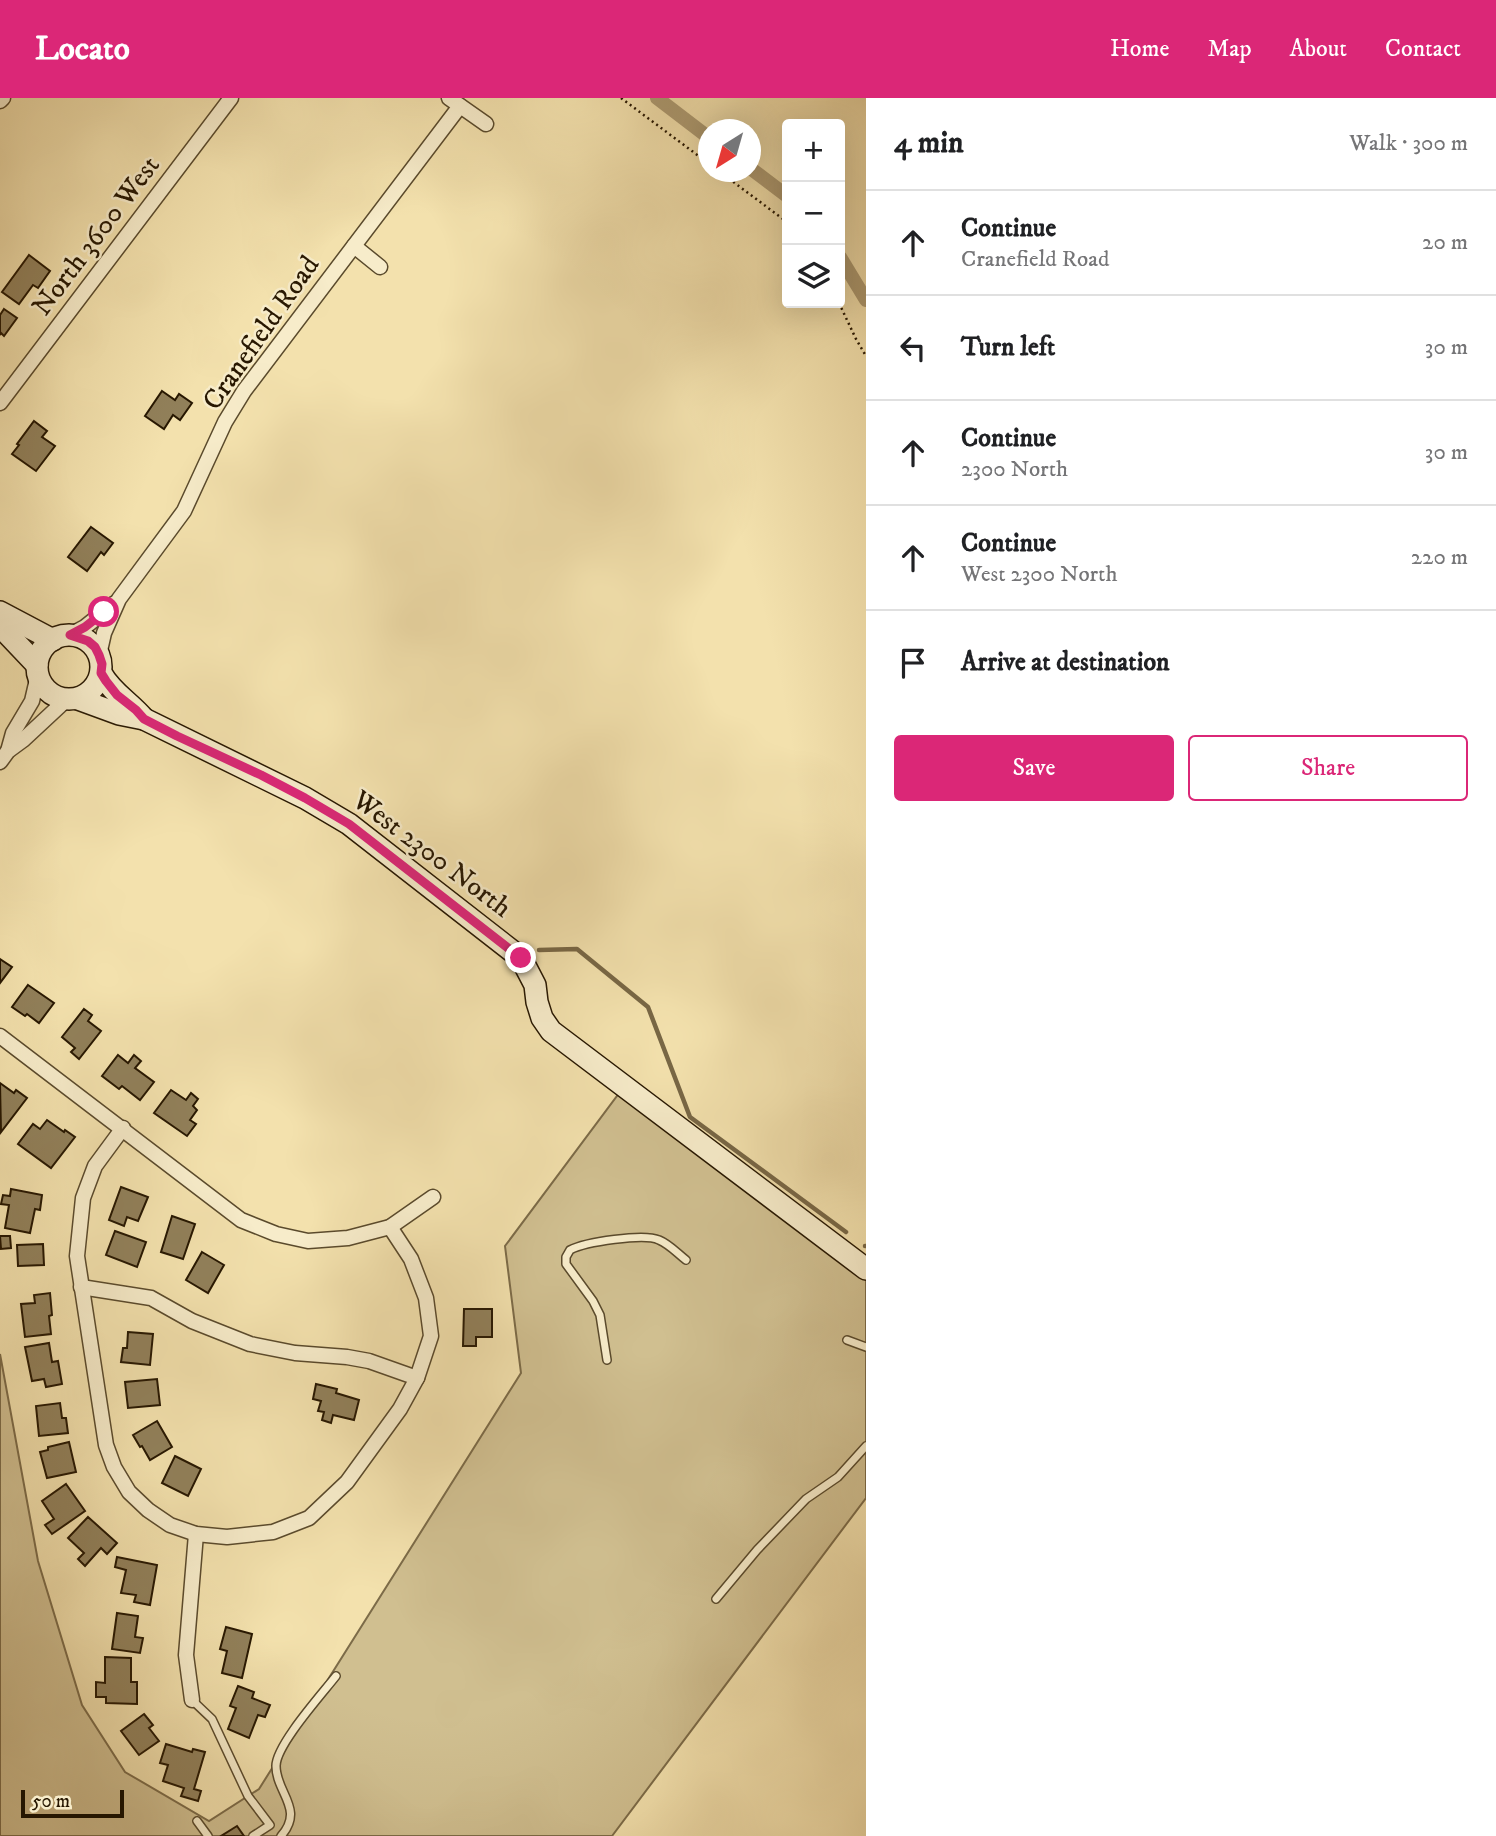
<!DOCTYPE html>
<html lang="en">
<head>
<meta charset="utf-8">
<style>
  body { margin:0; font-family:"IM FELL DW Pica",serif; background:#f6f6f6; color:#202124 }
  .controls { position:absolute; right:21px; top:21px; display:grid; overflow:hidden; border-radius:7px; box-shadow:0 7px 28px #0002 }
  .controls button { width:63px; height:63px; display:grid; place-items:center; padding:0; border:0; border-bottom:2px solid #e0e0e0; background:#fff; color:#202124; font:35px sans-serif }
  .compass { position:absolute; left:698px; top:21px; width:63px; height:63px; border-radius:50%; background:#fff; box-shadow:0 7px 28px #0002; rotate:217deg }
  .scale { position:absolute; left:21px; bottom:18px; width:103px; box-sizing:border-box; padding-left:7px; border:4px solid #271701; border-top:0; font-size:19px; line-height:24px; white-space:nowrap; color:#271701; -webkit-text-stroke:5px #f7ecca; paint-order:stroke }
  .stop { position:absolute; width:21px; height:21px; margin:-16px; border:5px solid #db2777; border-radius:50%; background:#fff }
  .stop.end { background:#db2777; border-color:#fff; box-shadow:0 2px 7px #0008 }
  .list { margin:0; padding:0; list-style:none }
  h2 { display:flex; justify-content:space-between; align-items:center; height:91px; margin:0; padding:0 28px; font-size:30px }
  h2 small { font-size:23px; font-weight:400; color:#757577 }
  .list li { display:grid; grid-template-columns:46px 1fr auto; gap:21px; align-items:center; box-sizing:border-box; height:105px; padding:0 28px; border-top:2px solid #e0e0e0 }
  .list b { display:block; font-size:26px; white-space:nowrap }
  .list p { margin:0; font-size:23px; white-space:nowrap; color:#757577 }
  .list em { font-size:23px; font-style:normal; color:#757577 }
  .actions { display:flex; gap:14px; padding:21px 28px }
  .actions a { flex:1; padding:16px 0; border:2px solid #db2777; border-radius:7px; text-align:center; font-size:24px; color:#db2777 }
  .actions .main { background:#db2777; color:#fff }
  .icon { flex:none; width:38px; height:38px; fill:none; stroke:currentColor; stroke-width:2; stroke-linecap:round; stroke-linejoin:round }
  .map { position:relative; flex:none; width:866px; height:1738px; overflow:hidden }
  header { display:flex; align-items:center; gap:42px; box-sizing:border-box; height:98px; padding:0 35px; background:#db2777; color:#fff }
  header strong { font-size:33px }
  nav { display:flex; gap:38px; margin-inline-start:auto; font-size:24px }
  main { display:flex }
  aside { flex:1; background:#fff }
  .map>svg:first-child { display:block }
  .green { fill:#d0bf90; stroke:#7c6b48; stroke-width:2 }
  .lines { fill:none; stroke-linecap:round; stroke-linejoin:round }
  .stream { stroke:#786745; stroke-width:4.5 }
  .canal { stroke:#ae9c73; stroke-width:14 }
  .building { fill:#91805a; stroke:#271701; stroke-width:2 }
  .lane-casing { stroke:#5a4a2c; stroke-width:10 }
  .street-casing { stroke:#5a4a2c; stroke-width:17 }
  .secondary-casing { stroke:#271701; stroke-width:24 }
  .path { stroke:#271701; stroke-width:2.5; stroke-dasharray:2 3.5; stroke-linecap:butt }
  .lane { stroke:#f7ecca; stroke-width:7 }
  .street { stroke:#f7ecca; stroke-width:14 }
  .secondary { stroke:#f7ecca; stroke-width:21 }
  .route { stroke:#db2777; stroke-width:9 }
  .labels { text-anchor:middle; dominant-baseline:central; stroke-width:5; stroke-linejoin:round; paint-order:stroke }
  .street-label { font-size:28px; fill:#271701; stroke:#f7ecca }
</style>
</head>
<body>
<header>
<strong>Locato</strong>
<nav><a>Home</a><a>Map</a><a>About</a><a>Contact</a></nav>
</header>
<main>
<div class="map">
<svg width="866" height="1738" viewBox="0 0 866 1738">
  <rect width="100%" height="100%" fill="#f3e1ad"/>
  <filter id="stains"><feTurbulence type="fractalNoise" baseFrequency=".00286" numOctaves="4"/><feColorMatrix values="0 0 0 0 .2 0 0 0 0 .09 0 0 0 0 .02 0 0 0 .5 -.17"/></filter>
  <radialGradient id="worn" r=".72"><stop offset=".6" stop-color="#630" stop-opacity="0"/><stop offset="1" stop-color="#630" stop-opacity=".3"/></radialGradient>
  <path class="green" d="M620 994 866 1181V1400L612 1738H0V1256L38 1463 82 1607 125 1674 209 1723 259 1691 521 1275 505 1148Z"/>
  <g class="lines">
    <g class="stream">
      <path d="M539 852 577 851 648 909 690 1019 846 1134"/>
      <path d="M865 1148H866"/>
    </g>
    <g class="canal">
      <path d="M657 0 708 39"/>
      <path d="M750 70 787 98"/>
      <path d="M840 159 866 202"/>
    </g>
  </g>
  <g class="building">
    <path d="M29 157 50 173 38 190 33 187 19 206 2 194Z"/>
    <path d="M4 211 17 220 4 238 1 235 0 237V217Z"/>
    <path d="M162 293 175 302 179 296 192 305 180 322 173 317 164 331 145 318Z"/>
    <path d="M34 323 47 333 42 339 55 348 36 373 12 356 19 347 17 346Z"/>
    <path d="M91 429 113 445 104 457 101 454 87 473 68 459Z"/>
    <path d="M0 861 12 869 0 885Z"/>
    <path d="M28 887 54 905 39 925 27 916 25 918 12 909Z"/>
    <path d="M84 911 92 917 88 923 101 933 79 961 71 954 75 950 62 939Z"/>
    <path d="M118 957 128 965 134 957 141 963 135 970 154 984 140 1002 122 988 119 991 102 978Z"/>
    <path d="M0 985 14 995 16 992 27 1000 1 1034Z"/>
    <path d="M171 992 186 1002 191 995 198 1001 193 1008 197 1012 190 1022 196 1026 187 1038 154 1015Z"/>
    <path d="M47 1022 64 1034 65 1032 75 1039 51 1070 18 1046 33 1026 40 1031Z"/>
    <path d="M121 1089 148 1099 138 1123 127 1119 124 1128 109 1122Z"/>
    <path d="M11 1091 42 1097 40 1112 35 1111 30 1135 5 1130 9 1107 1 1106 3 1097 10 1098Z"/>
    <path d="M172 1118 195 1126 183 1161 161 1154Z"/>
    <path d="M115 1133 146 1144 137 1169 106 1157Z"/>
    <path d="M0 1138H10L11 1150 1 1151Z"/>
    <path d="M43 1146 44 1167 18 1168 17 1147Z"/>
    <path d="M202 1154 224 1167 208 1195 186 1182Z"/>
    <path d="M50 1195 52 1217 49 1218 51 1236 25 1239 21 1206 35 1205 34 1197Z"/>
    <path d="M464 1211H492V1239H476V1248H463Z"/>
    <path d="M128 1234 153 1236 150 1267 121 1264 123 1250H127Z"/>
    <path d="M49 1245 52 1264 58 1263 62 1286 46 1289 44 1281 32 1283 25 1249Z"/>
    <path d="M157 1281 160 1307 128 1310 125 1284Z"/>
    <path d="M316 1286 337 1291 336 1295 359 1302 354 1322 333 1317 331 1325 322 1322 324 1314 318 1313 321 1303 313 1301Z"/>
    <path d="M60 1305 62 1320H66L68 1335 39 1338 36 1308Z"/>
    <path d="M157 1323 172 1349 150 1362 142 1348 140 1349 133 1337Z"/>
    <path d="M69 1344 76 1374 47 1380 40 1354 48 1352V1349Z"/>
    <path d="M175 1358 201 1371 188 1398 162 1385Z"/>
    <path d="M66 1386 85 1413 52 1436 45 1427 54 1421 42 1403Z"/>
    <path d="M88 1419 117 1445 107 1456 101 1450 85 1468 78 1461 84 1455 68 1440Z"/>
    <path d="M117 1459 157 1467 150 1507 134 1504 136 1497 121 1495 126 1472 115 1469Z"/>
    <path d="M117 1515 138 1518 135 1539 143 1540 140 1555 112 1551Z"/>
    <path d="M226 1529 252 1536 242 1580 222 1575 227 1553 220 1551Z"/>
    <path d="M105 1559 131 1560V1584H137V1606L106 1605V1599H96V1584L105 1585Z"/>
    <path d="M238 1588 254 1594 252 1600 270 1607 265 1619 258 1617 249 1640 228 1631 236 1610 230 1608Z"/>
    <path d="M144 1616 153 1627 149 1630 159 1643 139 1657 121 1633Z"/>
    <path d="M166 1646 192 1654 193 1651 205 1654 194 1691 201 1693 198 1703 181 1698 184 1690 163 1683 168 1667 160 1665Z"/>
    <path d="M237 1728 244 1738H221Z"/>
  </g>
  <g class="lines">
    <g class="lane-casing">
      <g id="lane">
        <path d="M847 1242 866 1249"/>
        <path d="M607 1262 600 1217 593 1203 566 1166V1159L570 1152C585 1144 644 1135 659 1142 669 1146 677 1155 686 1162"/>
        <path d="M716 1501 757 1452 806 1401 838 1379 866 1348"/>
        <path d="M192 1602 212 1621 248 1698 270 1727 253 1738"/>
        <path d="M197 1723 208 1738"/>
        <path d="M281 1738C305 1711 276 1695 276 1668 276 1647 322 1596 336 1578"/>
      </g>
    </g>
    <g class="street-casing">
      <g id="street">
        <path d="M449 0 486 26"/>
        <path d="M0 3 3 0"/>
        <path d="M354 148 380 169"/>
        <path d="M0 305 231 0"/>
        <path d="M70 537 85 529 115 505"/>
        <path d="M99 557 104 535 119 501 184 413 225 324 244 293 460 8"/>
        <path d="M8 653 13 635 32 603 38 577"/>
        <path d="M0 664 8 653 23 642 66 602"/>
        <path d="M0 938 241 1122 276 1136 308 1143 348 1140 390 1129 433 1099"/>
        <path d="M123 1030 95 1068 83 1100 77 1158 106 1347 114 1369 129 1394 148 1412 170 1427 196 1436 227 1439 273 1434 309 1420 347 1384 400 1311 417 1280 431 1238 426 1200 411 1161 390 1129"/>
        <path d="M81 1189 151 1200 192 1223 250 1246 295 1255 347 1259 369 1263 417 1280"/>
        <path d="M192 1602 186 1557 196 1436"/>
      </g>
    </g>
    <g class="secondary-casing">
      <g id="secondary">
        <path d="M0 514 53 542"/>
        <path d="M0 528 37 567"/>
        <circle cx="69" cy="569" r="32"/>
        <path d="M101 575C112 595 131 605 144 621"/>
        <path d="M78 601 119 616 144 621 305 700 349 726 521 860 535 887 537 904 542 920 551 933 866 1171"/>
      </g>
    </g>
    <g class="path">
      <path d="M621 0 708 65"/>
      <path d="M720 74 787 124"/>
      <path d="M839 205 856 241 866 258"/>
    </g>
    <use href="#lane" class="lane"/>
    <use href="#street" class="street"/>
    <use href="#secondary" class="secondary"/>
  </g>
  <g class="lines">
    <path class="route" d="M104 514 85 529 70 537 88 543 95 549 99 557 102 566 101 575 106 583 117 597 136 612 144 621 177 638 261 677 305 700 349 726 521 860"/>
  </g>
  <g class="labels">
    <g class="street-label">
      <text transform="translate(96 138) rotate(-53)">North 3600 West</text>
      <text transform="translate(261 235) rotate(-55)">Cranefield Road</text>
      <text transform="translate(432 756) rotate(37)">West 2300 North</text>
    </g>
  </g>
  <rect width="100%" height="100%" filter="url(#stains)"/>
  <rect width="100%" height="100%" fill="url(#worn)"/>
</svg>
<div class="controls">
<button>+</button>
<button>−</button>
<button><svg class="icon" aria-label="layers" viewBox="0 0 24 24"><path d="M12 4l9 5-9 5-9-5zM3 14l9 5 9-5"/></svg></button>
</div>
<svg class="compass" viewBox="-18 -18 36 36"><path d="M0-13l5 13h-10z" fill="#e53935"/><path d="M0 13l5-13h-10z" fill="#757577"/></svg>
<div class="scale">50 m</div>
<div class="stop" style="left:104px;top:514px"></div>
<div class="stop end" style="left:521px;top:860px"></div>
</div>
<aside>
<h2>4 min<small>Walk · 300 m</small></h2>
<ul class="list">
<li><svg class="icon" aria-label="ahead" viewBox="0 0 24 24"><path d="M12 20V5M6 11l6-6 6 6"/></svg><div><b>Continue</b><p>Cranefield Road</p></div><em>20 m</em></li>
<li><svg class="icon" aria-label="left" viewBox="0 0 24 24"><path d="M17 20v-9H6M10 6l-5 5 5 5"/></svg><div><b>Turn left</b></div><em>30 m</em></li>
<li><svg class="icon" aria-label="ahead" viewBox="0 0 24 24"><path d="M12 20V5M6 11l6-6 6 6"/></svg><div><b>Continue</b><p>2300 North</p></div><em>30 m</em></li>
<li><svg class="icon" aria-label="ahead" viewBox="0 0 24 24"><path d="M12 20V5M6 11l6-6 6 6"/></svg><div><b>Continue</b><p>West 2300 North</p></div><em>220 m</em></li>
<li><svg class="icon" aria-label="arrive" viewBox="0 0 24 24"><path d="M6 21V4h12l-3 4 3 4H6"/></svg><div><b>Arrive at destination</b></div></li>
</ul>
<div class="actions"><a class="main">Save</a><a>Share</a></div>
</aside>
</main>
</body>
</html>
